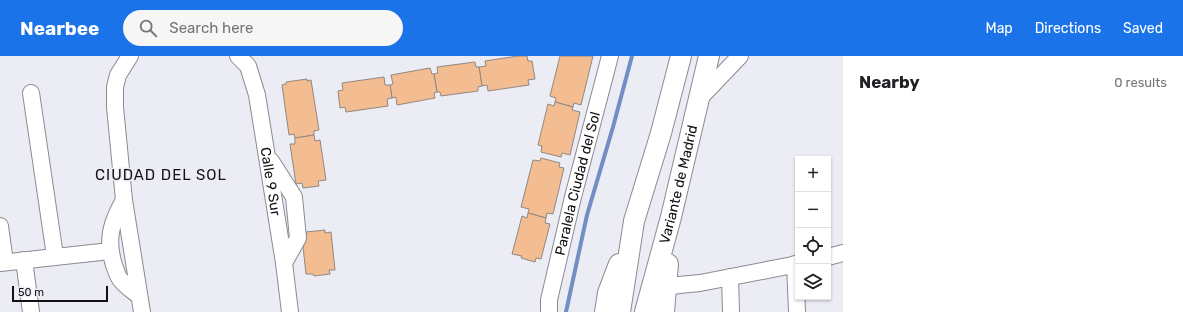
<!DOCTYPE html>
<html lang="en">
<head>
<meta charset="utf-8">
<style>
  body { margin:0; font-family:Rubik,sans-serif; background:#f6f6f6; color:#202124 }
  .controls { position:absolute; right:12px; bottom:12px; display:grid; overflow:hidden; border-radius:0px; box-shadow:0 1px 3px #0004 }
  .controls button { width:36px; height:36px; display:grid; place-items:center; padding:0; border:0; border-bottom:1px solid #e0e0e0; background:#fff; color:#202124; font:20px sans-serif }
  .scale { position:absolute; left:12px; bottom:10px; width:96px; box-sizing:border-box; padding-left:4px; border:2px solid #111114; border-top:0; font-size:11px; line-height:14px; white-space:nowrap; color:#111114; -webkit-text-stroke:3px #ececf5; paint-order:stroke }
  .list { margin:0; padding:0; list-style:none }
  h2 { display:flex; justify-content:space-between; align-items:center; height:52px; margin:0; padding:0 16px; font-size:17px }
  h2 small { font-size:13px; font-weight:400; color:#757577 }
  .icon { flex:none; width:22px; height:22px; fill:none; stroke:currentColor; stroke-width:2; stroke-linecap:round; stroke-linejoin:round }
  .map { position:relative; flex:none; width:843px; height:256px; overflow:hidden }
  header { display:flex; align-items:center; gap:24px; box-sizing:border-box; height:56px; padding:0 20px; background:#1a73e8; color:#fff }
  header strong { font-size:19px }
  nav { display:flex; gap:22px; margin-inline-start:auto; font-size:14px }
  .search { width:280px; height:36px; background:#f6f6f6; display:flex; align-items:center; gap:10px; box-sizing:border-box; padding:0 14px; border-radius:22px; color:#757577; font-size:15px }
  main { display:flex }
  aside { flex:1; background:#fff }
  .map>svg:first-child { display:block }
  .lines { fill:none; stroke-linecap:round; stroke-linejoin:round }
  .stream { stroke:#738ec3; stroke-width:4 }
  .building { fill:#f3bd91; stroke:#908882 }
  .minor-casing { stroke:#8a8a93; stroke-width:18 }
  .major-casing { stroke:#8a8a93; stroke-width:22 }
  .minor { stroke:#fff; stroke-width:16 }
  .major { stroke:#fff; stroke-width:20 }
  .labels { text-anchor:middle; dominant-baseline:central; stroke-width:3; stroke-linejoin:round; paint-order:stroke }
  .street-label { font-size:14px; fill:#111114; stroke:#ececf5 }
  .neighbourhood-label { font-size:15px; letter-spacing:1px; fill:#111114; stroke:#ececf5 }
</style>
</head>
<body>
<header>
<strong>Nearbee</strong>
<div class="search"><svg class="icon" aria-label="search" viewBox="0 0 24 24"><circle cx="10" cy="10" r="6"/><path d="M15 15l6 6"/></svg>Search here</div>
<nav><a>Map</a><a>Directions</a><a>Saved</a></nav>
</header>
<main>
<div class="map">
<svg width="843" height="256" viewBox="0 0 843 256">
  <rect width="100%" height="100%" fill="#ececf5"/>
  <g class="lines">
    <path class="stream" d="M566 256 587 159 613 71 632 0"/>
  </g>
  <g class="building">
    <path d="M518 0H527L528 5H532L535 23 528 24 529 29 488 35 487 29 482 30 479 11 486 10 485 5Z"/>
    <path d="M560 0H593L581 49 574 47 573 51 555 46 556 42 550 40Z"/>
    <path d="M475 6 476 11H479L482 30 478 31V35L441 40 440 36H437L434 18 438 17 437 11Z"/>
    <path d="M430 12 432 18H434L437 36 434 37 435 42 397 49 396 41 392 42 390 29 393 28 391 19Z"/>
    <path d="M384 21 385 29H390L392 42 387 43 388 50 346 56 345 51 340 52 338 35 343 34 342 27Z"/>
    <path d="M307 23V25L311 24 319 74 314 75V79L295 82 294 78 289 79 282 29 286 28V26Z"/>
    <path d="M555 46 573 51 572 54 580 56 570 99 562 97 561 101 541 96 542 90 538 89 548 48 554 50Z"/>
    <path d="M314 79 315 85 320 84 326 124 318 125 319 130 303 132 302 127 296 128 290 88H295V82Z"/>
    <path d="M541 102 560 107 559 111 564 112 553 158 547 157 546 162 528 157 529 153 521 151 533 104 540 105Z"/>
    <path d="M528 157 546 162 545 167 550 168 541 203 536 202 535 206 521 202 522 200 512 198 522 160 527 162Z"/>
    <path d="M325 174V177L331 176 335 214H329L330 218 314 220 313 218H306L302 181 306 180V176Z"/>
  </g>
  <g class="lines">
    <g class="minor-casing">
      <g id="minor">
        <path d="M130 0 118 19 115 31V51L124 144 142 256"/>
        <path id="s1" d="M238 0 248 10 257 39 284 207 290 256"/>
        <path d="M31 37 55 200"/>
        <path d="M698 44 740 0"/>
        <path d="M271 105 294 141 298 182 284 207"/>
        <path d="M124 144C111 167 106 183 114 209 116 214 117 219 120 223 125 230 133 235 139 240"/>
        <path d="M0 170 5 206"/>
        <path d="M828 201 843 197"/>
        <path d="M24 204 31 256"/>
        <path d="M0 207 110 195"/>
        <path d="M795 208 797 256"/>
        <path d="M730 221 731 256"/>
        <path d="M666 231 679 229 700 227 798 208"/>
        <path id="s2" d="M549 256V244L573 141 610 0"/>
      </g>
    </g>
    <g class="major-casing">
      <g id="major">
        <path d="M605 256 608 237 619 208"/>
        <path d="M620 256 634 165 661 77 681 0"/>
        <path id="s3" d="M645 256 671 161 709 0"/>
        <path d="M664 256 668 208"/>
      </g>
    </g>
    <use href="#minor" class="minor"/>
    <use href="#major" class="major"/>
  </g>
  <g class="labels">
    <g class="street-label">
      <text stroke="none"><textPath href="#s1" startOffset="132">Calle 9 Sur</textPath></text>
      <text stroke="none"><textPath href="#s2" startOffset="132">Paralela Ciudad del Sol</textPath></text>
      <text stroke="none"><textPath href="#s3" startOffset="132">Variante de Madrid</textPath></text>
    </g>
    <g class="neighbourhood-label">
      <text x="161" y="119">CIUDAD DEL SOL</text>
    </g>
  </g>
</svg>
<div class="controls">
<button>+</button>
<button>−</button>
<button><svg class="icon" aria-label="locate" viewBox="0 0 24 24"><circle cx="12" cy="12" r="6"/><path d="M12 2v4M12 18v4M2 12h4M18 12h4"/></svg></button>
<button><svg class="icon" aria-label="layers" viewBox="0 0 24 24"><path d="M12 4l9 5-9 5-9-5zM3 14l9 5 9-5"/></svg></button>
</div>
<div class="scale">50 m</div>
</div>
<aside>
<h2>Nearby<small>0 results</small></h2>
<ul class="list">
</ul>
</aside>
</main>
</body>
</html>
